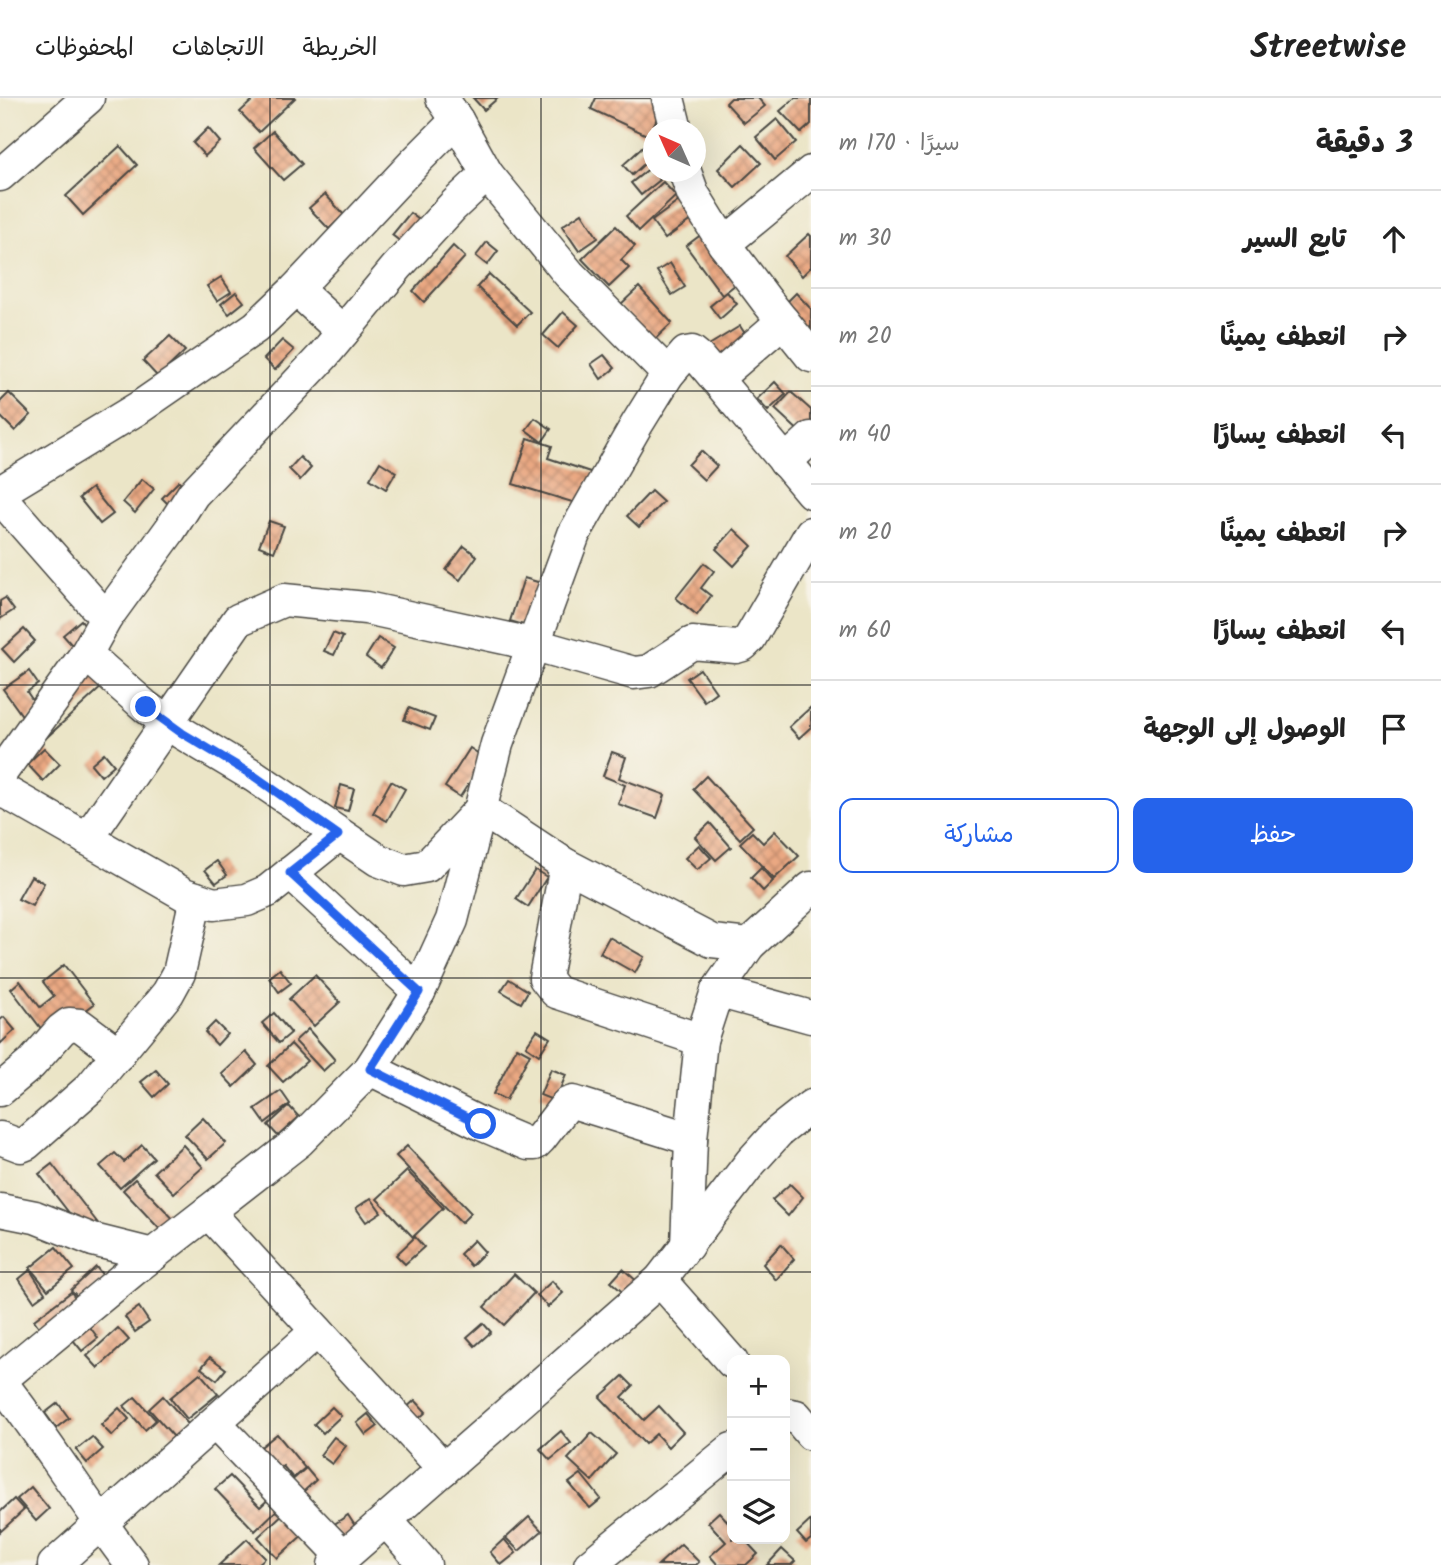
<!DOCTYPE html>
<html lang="ar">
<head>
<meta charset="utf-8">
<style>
  body { margin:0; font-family:Kalam,"Playpen Sans Arabic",sans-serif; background:#f2f2f2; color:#222; direction:rtl }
  .controls { position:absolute; right:21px; bottom:21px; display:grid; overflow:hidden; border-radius:14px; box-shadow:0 7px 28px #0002 }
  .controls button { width:63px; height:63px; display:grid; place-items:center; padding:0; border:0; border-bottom:2px solid #e0e0e0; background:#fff; color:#222; font:35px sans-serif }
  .compass { position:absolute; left:643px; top:21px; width:63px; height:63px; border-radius:50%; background:#fff; box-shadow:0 7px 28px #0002; rotate:315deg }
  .stop { position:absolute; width:21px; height:21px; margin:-16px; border:5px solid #2563eb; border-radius:50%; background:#fff }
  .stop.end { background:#2563eb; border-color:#fff; box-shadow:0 2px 7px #0008 }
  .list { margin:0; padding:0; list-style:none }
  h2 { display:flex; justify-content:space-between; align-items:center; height:91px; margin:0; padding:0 28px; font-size:30px }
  h2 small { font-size:23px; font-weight:400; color:#767676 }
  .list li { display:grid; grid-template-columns:46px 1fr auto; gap:21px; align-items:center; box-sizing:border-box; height:98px; padding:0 28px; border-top:2px solid #e0e0e0 }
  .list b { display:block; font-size:26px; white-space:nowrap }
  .list em { font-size:23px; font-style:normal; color:#767676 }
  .actions { display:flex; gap:14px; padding:21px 28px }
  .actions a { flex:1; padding:16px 0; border:2px solid #2563eb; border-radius:14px; text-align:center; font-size:24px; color:#2563eb }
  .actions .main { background:#2563eb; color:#fff }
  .icon { flex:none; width:38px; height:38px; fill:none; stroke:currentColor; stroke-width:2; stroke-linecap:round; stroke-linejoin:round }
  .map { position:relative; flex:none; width:811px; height:1467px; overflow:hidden; direction:ltr }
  header { display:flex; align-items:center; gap:42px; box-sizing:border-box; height:98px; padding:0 35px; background:#fff; border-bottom:2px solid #e0e0e0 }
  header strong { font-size:33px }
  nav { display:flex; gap:38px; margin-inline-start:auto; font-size:24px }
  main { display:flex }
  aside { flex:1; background:#fff }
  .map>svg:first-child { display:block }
  .building { fill:url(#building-cross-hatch) }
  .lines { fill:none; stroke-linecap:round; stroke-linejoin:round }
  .minor-casing { stroke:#484742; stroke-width:35 }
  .minor { stroke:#fff; stroke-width:32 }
  .route { stroke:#2563eb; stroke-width:9 }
  .grid { fill:none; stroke:#2b2b2b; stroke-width:2; stroke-opacity:0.55 }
</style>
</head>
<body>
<header>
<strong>Streetwise</strong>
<nav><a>الخريطة</a><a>الاتجاهات</a><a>المحفوظات</a></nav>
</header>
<main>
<aside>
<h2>3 دقيقة<small>سيرًا · 170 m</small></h2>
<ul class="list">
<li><svg class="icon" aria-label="ahead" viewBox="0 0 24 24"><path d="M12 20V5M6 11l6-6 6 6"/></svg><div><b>تابع السير</b></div><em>30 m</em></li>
<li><svg class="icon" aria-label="right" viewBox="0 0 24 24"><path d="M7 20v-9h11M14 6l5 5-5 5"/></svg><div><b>انعطف يمينًا</b></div><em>20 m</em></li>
<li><svg class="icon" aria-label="left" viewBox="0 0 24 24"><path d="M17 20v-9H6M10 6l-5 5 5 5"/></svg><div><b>انعطف يسارًا</b></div><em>40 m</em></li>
<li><svg class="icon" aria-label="right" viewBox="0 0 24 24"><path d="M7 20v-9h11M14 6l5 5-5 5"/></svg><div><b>انعطف يمينًا</b></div><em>20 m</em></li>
<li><svg class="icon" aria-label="left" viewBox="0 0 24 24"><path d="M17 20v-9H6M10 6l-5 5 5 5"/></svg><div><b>انعطف يسارًا</b></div><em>60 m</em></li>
<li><svg class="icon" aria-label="arrive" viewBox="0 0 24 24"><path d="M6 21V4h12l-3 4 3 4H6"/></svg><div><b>الوصول إلى الوجهة</b></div></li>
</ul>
<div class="actions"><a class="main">حفظ</a><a>مشاركة</a></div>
</aside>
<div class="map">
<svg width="811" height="1467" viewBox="0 0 811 1467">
  <defs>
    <pattern id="building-cross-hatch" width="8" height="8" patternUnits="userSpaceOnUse" patternTransform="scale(1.75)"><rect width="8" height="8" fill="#eaa882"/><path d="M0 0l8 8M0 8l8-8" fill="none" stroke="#be896b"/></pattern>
  </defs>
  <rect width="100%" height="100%" fill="#f7f3e8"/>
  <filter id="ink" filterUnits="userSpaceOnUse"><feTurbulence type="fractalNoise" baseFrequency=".0143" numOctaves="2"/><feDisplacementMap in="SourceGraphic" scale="14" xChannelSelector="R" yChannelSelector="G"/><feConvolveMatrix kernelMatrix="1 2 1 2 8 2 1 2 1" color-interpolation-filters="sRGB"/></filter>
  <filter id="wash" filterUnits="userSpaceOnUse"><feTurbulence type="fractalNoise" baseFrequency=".00686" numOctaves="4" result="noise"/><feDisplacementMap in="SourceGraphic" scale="28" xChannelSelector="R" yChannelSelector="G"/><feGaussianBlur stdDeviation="1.57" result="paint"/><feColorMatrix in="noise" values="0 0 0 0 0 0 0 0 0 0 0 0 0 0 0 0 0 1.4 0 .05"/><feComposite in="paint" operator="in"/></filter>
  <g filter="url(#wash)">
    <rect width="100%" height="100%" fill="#ebe5c7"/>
    <g id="blocks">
      <g class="building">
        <path d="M255 0H295L259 34 240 14Z"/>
        <path d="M473 0H498L484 12Z"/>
        <path d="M596 0H666L649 38 591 11Z"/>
        <path d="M731 0H758L765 8 744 25 726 5Z"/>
        <path d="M795 0H811V26L801 35 780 13Z"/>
        <path d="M777 21 796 44 775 62 756 39Z"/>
        <path d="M208 30 220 44 205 58 193 45Z"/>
        <path d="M273 33 302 66 283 82 254 50Z"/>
        <path d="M654 39V57L632 77 623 67Z"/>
        <path d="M743 46 761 65 735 89 718 71Z"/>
        <path d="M120 48 137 67 83 117 66 98Z"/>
        <path d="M650 70 660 82 641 97 631 85Z"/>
        <path d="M663 84 676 98 639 133 626 118Z"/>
        <path d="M325 96 344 117 329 131 309 110Z"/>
        <path d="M679 103 692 121 665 141 652 123Z"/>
        <path d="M410 115 423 125 405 147 392 137Z"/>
        <path d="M582 115 598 140 579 153 562 128Z"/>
        <path d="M616 128 635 148 621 162 629 170 609 189 582 161Z"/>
        <path d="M710 130 745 179 722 197 686 148Z"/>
        <path d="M809 136 811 138V169L802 178 785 158Z"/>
        <path d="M487 144 498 153 487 167 476 158Z"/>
        <path d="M453 148 465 159 424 204 413 193Z"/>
        <path d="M670 165 685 189 672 197 657 173Z"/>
        <path d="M489 176 530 214 517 227 477 189Z"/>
        <path d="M221 179 231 194 217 203 207 188Z"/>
        <path d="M639 189 672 225 653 243 620 207Z"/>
        <path d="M236 194 244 204 229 216 221 206Z"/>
        <path d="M727 194 737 206 720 221 710 208Z"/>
        <path d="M796 195 811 211V238L783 208Z"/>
        <path d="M563 214 578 227 558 250 543 237Z"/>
        <path d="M740 228 753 248 722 268 709 247Z"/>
        <path d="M170 238 185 253 158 279 143 263Z"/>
        <path d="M282 242 294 252 275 272 264 261Z"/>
        <path d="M604 257 615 270 601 281 591 266Z"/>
        <path d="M775 284 786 296 768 313 757 301Z"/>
        <path d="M791 294 811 312V330L804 338 775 311Z"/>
        <path d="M9 295 31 317 15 333 0 318V304Z"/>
        <path d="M535 320 551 331 542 344 526 332Z"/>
        <path d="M528 340 552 348 548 360 602 378 592 410 513 386Z"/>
        <path d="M701 353 717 368 704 382 688 367Z"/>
        <path d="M300 359 311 370 300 382 289 371Z"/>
        <path d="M380 364 396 374 386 391 370 381Z"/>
        <path d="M142 381 154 391 135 415 123 404Z"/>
        <path d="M179 383 188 393 172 410 162 400Z"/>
        <path d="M92 390 113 416 100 426 79 400Z"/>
        <path d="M651 393 663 404 639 429 627 418Z"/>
        <path d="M269 423 284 428 274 454 259 448Z"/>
        <path d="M734 431 752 448 734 468 716 451Z"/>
        <path d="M464 448 477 458 460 482 446 472Z"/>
        <path d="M704 465 714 473 701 490 711 498 697 517 676 500Z"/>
        <path d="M524 480 541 485 527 528 510 523Z"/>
        <path d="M5 500 14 512 0 521V503Z"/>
        <path d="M81 522 111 558 94 572 63 537Z"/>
        <path d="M24 531 35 543 14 564 2 551Z"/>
        <path d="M333 535 343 539 334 557 324 553Z"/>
        <path d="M378 540 394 550 381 570 366 559Z"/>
        <path d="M700 571 716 594 704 603 687 580Z"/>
        <path d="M29 573 38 586 27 594 40 613 26 623 3 591Z"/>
        <path d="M93 573 105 586 46 640 35 627Z"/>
        <path d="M811 609V629L799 640 789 629Z"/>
        <path d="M409 610 435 620 430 632 404 622Z"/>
        <path d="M44 650 60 666 43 683 27 666Z"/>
        <path d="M470 650 485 660 460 699 445 689Z"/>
        <path d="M612 654 626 659 619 680 665 697 657 720 618 706 625 687 603 678Z"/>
        <path d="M104 655 114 667 101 678 91 666Z"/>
        <path d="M706 678 753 729 740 741 693 691Z"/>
        <path d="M391 683 405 691 387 723 373 715Z"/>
        <path d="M341 687 354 691 348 713 335 710Z"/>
        <path d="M710 725 731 749 716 762 695 739Z"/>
        <path d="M775 733 799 758 774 781 740 745 752 734 763 745Z"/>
        <path d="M699 747 711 760 697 772 685 760Z"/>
        <path d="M217 763 227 777 216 785 205 772Z"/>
        <path d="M761 770 773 783 763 793 751 780Z"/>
        <path d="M535 772 547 779 528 809 516 801Z"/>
        <path d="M31 778 44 785 32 808 18 801Z"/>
        <path d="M609 839 644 859 635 875 600 855Z"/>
        <path d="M64 867 94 906 49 941 11 891 20 883 40 909 54 898 43 884Z"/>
        <path d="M280 871 291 885 279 894 269 880Z"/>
        <path d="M315 877 340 904 314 928 289 901Z"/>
        <path d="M509 881 528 893 521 905 501 893Z"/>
        <path d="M274 915 291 935 279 945 262 925Z"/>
        <path d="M4 919 15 932 0 946V922Z"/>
        <path d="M215 924 227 936 217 947 205 934Z"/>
        <path d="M308 931 335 962 323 973 295 943Z"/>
        <path d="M537 932 550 940 539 957 526 948Z"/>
        <path d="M291 946 307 963 283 984 268 968Z"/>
        <path d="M517 949 530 956 506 1002 493 996Z"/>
        <path d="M246 954 257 967 234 989 222 976Z"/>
        <path d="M551 971 566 977 555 1003 540 997Z"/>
        <path d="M156 972 168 986 154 999 141 984Z"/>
        <path d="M281 993 290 1006 265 1025 255 1011Z"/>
        <path d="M289 1008 299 1019 278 1038 268 1027Z"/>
        <path d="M203 1020 226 1045 208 1061 185 1037Z"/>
        <path d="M142 1047 154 1060 120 1090 100 1068 115 1055 124 1064Z"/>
        <path d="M183 1047 203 1069 174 1095 154 1074Z"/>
        <path d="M407 1048 471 1115 461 1125 396 1058Z"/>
        <path d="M52 1066 100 1128 87 1138 39 1076Z"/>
        <path d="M407 1073 443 1110 413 1139 377 1101Z"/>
        <path d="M135 1081 181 1129 168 1140 123 1092Z"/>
        <path d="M790 1086 803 1099 788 1118 772 1102Z"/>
        <path d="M371 1100 381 1114 366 1124 356 1110Z"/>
        <path d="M415 1139 424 1149 405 1166 396 1157Z"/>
        <path d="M474 1142 485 1154 471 1168 460 1156Z"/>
        <path d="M781 1146 794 1161 776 1182 763 1166Z"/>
        <path d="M56 1149 74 1171 48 1192 30 1170Z"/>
        <path d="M96 1169 106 1181 82 1203 71 1192Z"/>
        <path d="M623 1171 639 1185 627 1198 611 1184Z"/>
        <path d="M30 1172 45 1195 34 1203 19 1181Z"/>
        <path d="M514 1176 534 1195 504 1227 484 1209Z"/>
        <path d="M552 1183 563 1195 548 1209 537 1197Z"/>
        <path d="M71 1194 91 1221 44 1236 34 1222Z"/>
        <path d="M139 1209 149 1224 135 1234 125 1219Z"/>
        <path d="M483 1225 491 1234 475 1248 467 1239Z"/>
        <path d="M90 1229 98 1240 82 1253 73 1242Z"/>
        <path d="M118 1230 129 1242 98 1270 87 1258Z"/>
        <path d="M210 1259 226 1271 217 1282 201 1270Z"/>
        <path d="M200 1275 218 1296 187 1321 170 1300Z"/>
        <path d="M623 1278 633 1288 622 1299 644 1322 659 1308 683 1334 668 1349 656 1336 645 1346 600 1299Z"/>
        <path d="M163 1298 205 1345 191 1358 149 1311Z"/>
        <path d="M135 1299 156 1322 145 1332 124 1308Z"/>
        <path d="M415 1302 426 1314 404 1334 393 1322Z"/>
        <path d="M58 1305 69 1320 56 1330 45 1315Z"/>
        <path d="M332 1309 341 1318 323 1335 314 1326Z"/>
        <path d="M119 1310 129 1321 112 1338 101 1327Z"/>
        <path d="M368 1316 378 1328 366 1337 357 1325Z"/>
        <path d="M561 1333 571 1345 550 1362 540 1351Z"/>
        <path d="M592 1335 616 1356 592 1383 568 1361Z"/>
        <path d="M277 1336 305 1370 293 1380 283 1368 264 1383 246 1361Z"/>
        <path d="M92 1339 103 1351 87 1365 76 1352Z"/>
        <path d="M334 1339 346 1348 332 1366 320 1357Z"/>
        <path d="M306 1370 316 1382 290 1406 279 1394Z"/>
        <path d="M581 1376 601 1401 590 1410 569 1385Z"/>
        <path d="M230 1378 260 1409 274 1396 284 1405 255 1433 215 1391Z"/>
        <path d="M31 1389 49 1411 36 1423 17 1401Z"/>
        <path d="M14 1401 24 1412 0 1434V1414Z"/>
        <path d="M286 1413 306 1434 277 1460 258 1439Z"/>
        <path d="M719 1414 732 1428V1441H744L758 1456 746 1467H718L710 1458 726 1444 708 1424Z"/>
        <path d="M348 1417 357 1431 342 1440 333 1427Z"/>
        <path d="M529 1419 542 1433 519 1453 506 1440Z"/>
        <path d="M811 1422V1441L806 1445 797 1435Z"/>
        <path d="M247 1441 265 1460 257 1467H219Z"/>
        <path d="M504 1441 516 1455 501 1467 490 1454Z"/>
        <path d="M681 1446 699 1464 696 1467H658Z"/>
        <path d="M782 1451 795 1463 791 1467H767Z"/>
      </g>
    </g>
  </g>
  <g filter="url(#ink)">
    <use href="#blocks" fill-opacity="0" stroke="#484742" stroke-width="2"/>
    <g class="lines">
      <g class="minor-casing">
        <g id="minor">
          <path d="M442 0 457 22 487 76 569 176 668 276"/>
          <path d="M668 0 676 32"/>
          <path d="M685 74 693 96 724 146 766 202 811 258"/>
          <path d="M0 77 88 0"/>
          <path d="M724 146 811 74"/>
          <path d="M296 191 343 234"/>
          <path d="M716 281 783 223"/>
          <path d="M785 364 811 340"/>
          <path d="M0 394 140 309 256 229 296 191 417 62 457 22"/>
          <path d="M0 399 106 520"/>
          <path d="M86 556 146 609 182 635 254 678 378 762 404 772 427 768 481 711 566 767 712 843 749 847"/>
          <path d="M0 676 86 556 106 520 170 432 193 396 323 258 397 169 453 108 487 76"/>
          <path d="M0 691 184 796 214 806 247 802 268 793 338 737"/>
          <path d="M87 741 238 522 284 502 366 510 532 546 634 575 649 573 692 545 736 549 743 547 750 540 811 435"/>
          <path d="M566 767 545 880 556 894 701 942"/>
          <path d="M290 775 419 894"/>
          <path d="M717 893 811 919"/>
          <path d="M370 971 481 1026 528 1046H535L540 1041 567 1006 573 1004 691 1041"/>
          <path d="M0 992 31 966 61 932 69 926 80 927 119 956"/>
          <path d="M0 1040 21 1048 26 1046 90 990 168 895 179 875 196 800"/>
          <path d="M0 1112 35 1119 93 1142 153 1157"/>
          <path d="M208 1114 444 1371"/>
          <path d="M687 1148 691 1041 701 942 717 893 749 847 811 790"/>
          <path d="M660 1182 732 1264"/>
          <path d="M0 1282 137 1169 299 1043 370 971 419 894 452 822 497 646 574 436 637 326 668 276 686 255 692 254 697 258 811 394"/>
          <path d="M0 1283C46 1342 86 1407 132 1467"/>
          <path d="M785 1316 796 1318 811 1336"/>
          <path d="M215 1325 344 1459"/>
          <path d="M386 1422 425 1467"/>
          <path d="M54 1467 317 1233"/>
          <path d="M334 1467 660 1182 751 1064 778 1034 811 1008"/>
          <path d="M590 1467 732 1351"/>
        </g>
      </g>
      <use href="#minor" class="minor"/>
    </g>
  </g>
  <g class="lines" filter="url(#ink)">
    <path class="route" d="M146 609 182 635 254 678 338 737 290 775 419 894 370 971 481 1026"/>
  </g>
  <path class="grid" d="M270 0V1467M541 0V1467M0 293H811M0 587H811M0 880H811M0 1174H811"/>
</svg>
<div class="controls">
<button>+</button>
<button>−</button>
<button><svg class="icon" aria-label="layers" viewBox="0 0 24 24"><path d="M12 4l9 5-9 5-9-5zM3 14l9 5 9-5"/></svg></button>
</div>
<svg class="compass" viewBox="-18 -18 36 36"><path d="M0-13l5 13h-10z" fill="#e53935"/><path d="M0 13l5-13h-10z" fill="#767676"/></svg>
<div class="stop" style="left:481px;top:1026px"></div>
<div class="stop end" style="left:146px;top:609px"></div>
</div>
</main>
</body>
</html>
